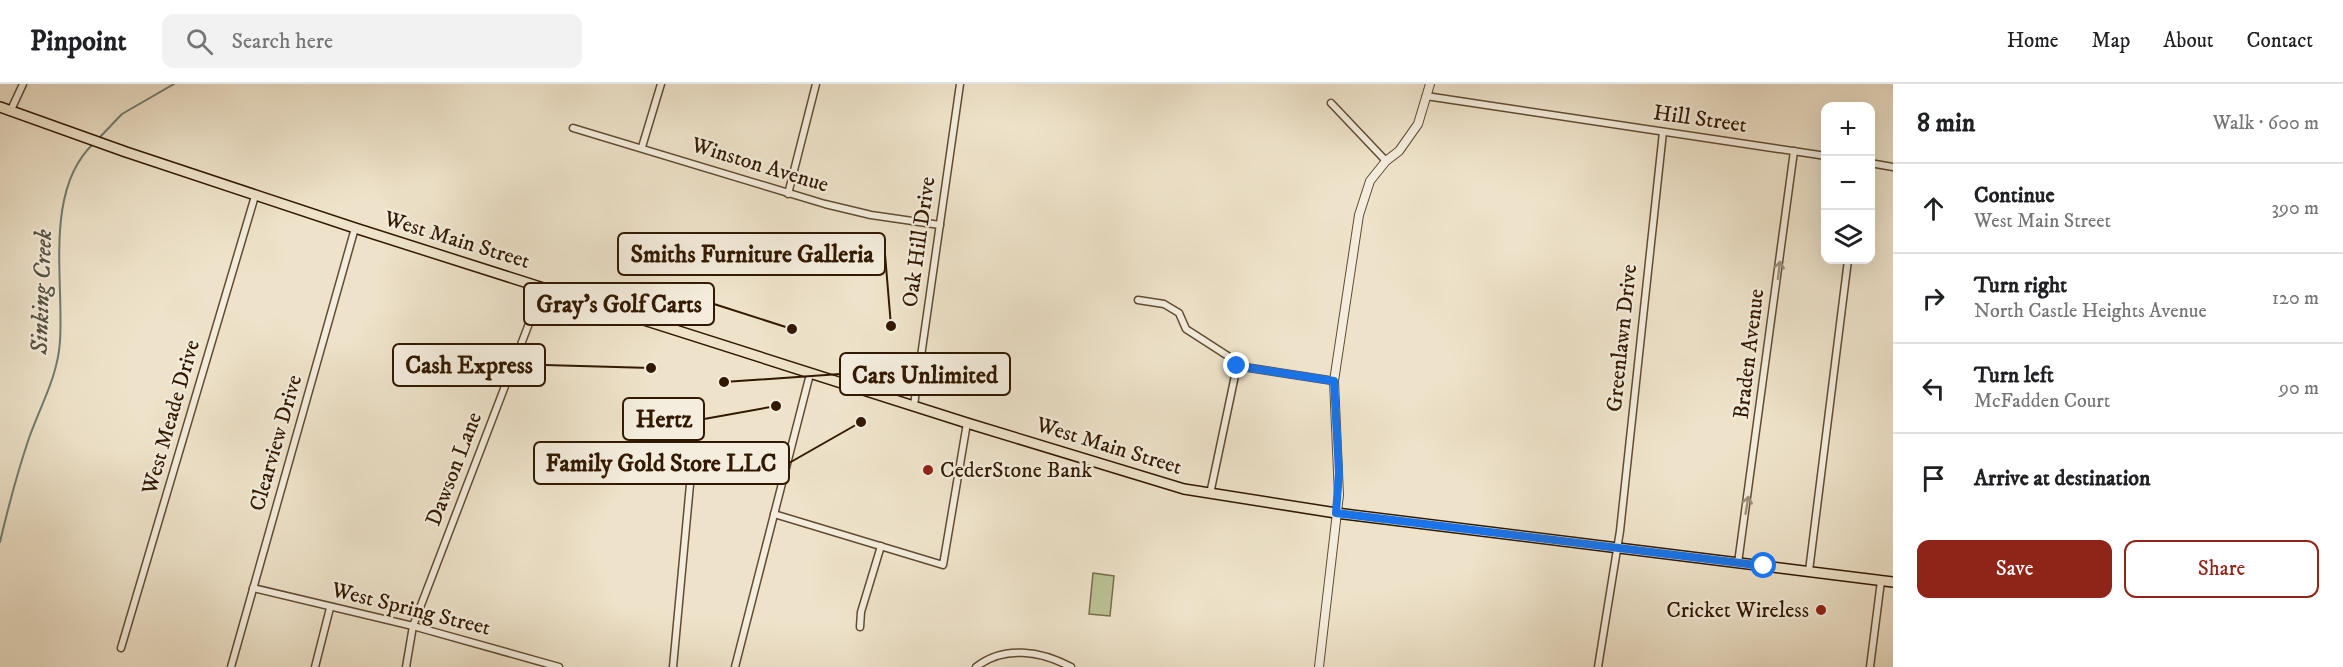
<!DOCTYPE html>
<html lang="en">
<head>
<meta charset="utf-8">
<style>
  body { margin:0; font-family:"IM FELL DW Pica",serif; background:#f2f2f2; color:#202124 }
  .controls { position:absolute; right:18px; top:18px; display:grid; overflow:hidden; border-radius:12px; box-shadow:0 6px 24px #0002 }
  .controls button { width:54px; height:54px; display:grid; place-items:center; padding:0; border:0; border-bottom:2px solid #e0e0e0; background:#fff; color:#202124; font:30px sans-serif }
  .stop { position:absolute; width:18px; height:18px; margin:-14px; border:4px solid #1a73e8; border-radius:50%; background:#fff }
  .stop.end { background:#1a73e8; border-color:#fff; box-shadow:0 2px 6px #0008 }
  .list { margin:0; padding:0; list-style:none }
  h2 { display:flex; justify-content:space-between; align-items:center; height:78px; margin:0; padding:0 24px; font-size:26px }
  h2 small { font-size:20px; font-weight:400; color:#757577 }
  .list li { display:grid; grid-template-columns:39px 1fr auto; gap:18px; align-items:center; box-sizing:border-box; height:90px; padding:0 24px; border-top:2px solid #e0e0e0 }
  .list b { display:block; font-size:22px; white-space:nowrap }
  .list p { margin:0; font-size:20px; white-space:nowrap; color:#757577 }
  .list em { font-size:20px; font-style:normal; color:#757577 }
  .actions { display:flex; gap:12px; padding:18px 24px }
  .actions a { flex:1; padding:14px 0; border:2px solid #8f2418; border-radius:12px; text-align:center; font-size:21px; color:#8f2418 }
  .actions .main { background:#8f2418; color:#fff }
  .icon { flex:none; width:33px; height:33px; fill:none; stroke:currentColor; stroke-width:2; stroke-linecap:round; stroke-linejoin:round }
  .map { position:relative; flex:none; width:1893px; height:583px; overflow:hidden }
  header { display:flex; align-items:center; gap:36px; box-sizing:border-box; height:84px; padding:0 30px; background:#fff; border-bottom:2px solid #e0e0e0 }
  header strong { font-size:28px }
  nav { display:flex; gap:33px; margin-inline-start:auto; font-size:21px }
  .search { width:420px; height:54px; background:#f2f2f2; display:flex; align-items:center; gap:15px; box-sizing:border-box; padding:0 21px; border-radius:12px; color:#757577; font-size:22px }
  main { display:flex }
  aside { flex:1; background:#fff }
  .map>svg:first-child { display:block }
  .green { fill:#bbc395; stroke:#766e4b; stroke-width:1.5 }
  .lines { fill:none; stroke-linecap:round; stroke-linejoin:round }
  .stream { stroke:#6f7c6f; stroke-width:2 }
  .minor-casing { stroke:#604c33; stroke-width:9 }
  .tertiary-casing { stroke:#604c33; stroke-width:10 }
  .primary-casing { stroke:#311901; stroke-width:12 }
  .minor { stroke:#f4eddd; stroke-width:6 }
  .tertiary { stroke:#f4eddd; stroke-width:8 }
  .primary { stroke:#eee3ca; stroke-width:9 }
  .oneway { stroke:#9c8e7a }
  .route { stroke:#1a73e8; stroke-width:8 }
  .poi-dot { fill:#8f2418; stroke:#f4eddd; stroke-width:2 }
  .labels { text-anchor:middle; dominant-baseline:central; stroke-width:4.5; stroke-linejoin:round; paint-order:stroke }
  .street-label { font-size:22px; fill:#311901; stroke:#f4eddd }
  .poi-label { font-size:22px; fill:#311901; stroke:#f4eddd; text-anchor:start }
  .water-label { font-size:24px; font-style:italic; fill:#555341; stroke:#f4eddd }
  .leader { fill:none; stroke:#311901; stroke-width:2 }
  .callout-dot { fill:#311901; stroke:#f4eddd; stroke-width:2 }
  .callout { fill:#f4eddd; stroke:#311901; stroke-width:2 }
  .callout-label { font-size:24px; text-anchor:middle; font-weight:bold; fill:#311901 }
</style>
</head>
<body>
<header>
<strong>Pinpoint</strong>
<div class="search"><svg class="icon" aria-label="search" viewBox="0 0 24 24"><circle cx="10" cy="10" r="6"/><path d="M15 15l6 6"/></svg>Search here</div>
<nav><a>Home</a><a>Map</a><a>About</a><a>Contact</a></nav>
</header>
<main>
<div class="map">
<svg width="1893" height="583" viewBox="0 0 1893 583">
  <rect width="100%" height="100%" fill="#eee3ca"/>
  <filter id="stains"><feTurbulence type="fractalNoise" baseFrequency=".00333" numOctaves="4"/><feColorMatrix values="0 0 0 0 .2 0 0 0 0 .09 0 0 0 0 .02 0 0 0 .5 -.17"/></filter>
  <radialGradient id="worn" r=".72"><stop offset=".6" stop-color="#630" stop-opacity="0"/><stop offset="1" stop-color="#630" stop-opacity=".3"/></radialGradient>
  <path class="green" d="M1093 489 1114 492 1110 532 1089 530Z"/>
  <g class="lines">
    <g class="stream">
      <path d="M99 54 122 30 174 0"/>
      <path d="M0 458C8 424 17 390 28 357 39 324 58 293 60 257 64 196 44 107 93 60"/>
    </g>
    <g class="minor-casing">
      <g id="minor">
        <path d="M1426 12 1826 72"/>
        <path d="M1331 19 1386 77"/>
        <path d="M10 28 23 0"/>
        <path d="M573 44 825 120 871 131 940 141"/>
        <path d="M642 63 661 0"/>
        <path d="M1870 79 1893 83"/>
        <path d="M788 110 816 0"/>
        <path d="M1138 216 1164 220 1179 229 1186 245 1231 274 1237 282 1334 297"/>
        <path d="M914 321 960 0"/>
        <path d="M1210 410 1237 282"/>
        <path d="M774 430 943 481 967 339"/>
        <path d="M1738 479 1794 67"/>
        <path d="M1809 487 1848 176"/>
        <path d="M253 504 413 542 559 583"/>
        <path d="M860 543 861 528 881 462"/>
        <path d="M121 564 255 112"/>
        <path d="M231 583 355 144"/>
        <path d="M315 583 330 524"/>
        <path d="M406 583 413 542 543 203"/>
        <path d="M673 583 692 379 700 372H705L783 393"/>
        <path d="M735 583 810 290"/>
        <path d="M976 583C1004 561 1041 567 1071 583"/>
        <path d="M1598 583 1620 447 1663 48"/>
        <path d="M1870 583 1881 497"/>
      </g>
    </g>
    <g class="tertiary-casing">
      <path id="tertiary" d="M1319 583 1339 411 1334 297 1359 131 1370 97 1386 77 1399 67 1418 40 1430 0"/>
    </g>
    <g class="primary-casing">
      <path id="primary" d="M0 23 126 68 355 144 967 339 1184 405 1336 429 1893 498"/>
    </g>
    <use href="#minor" class="minor"/>
    <use href="#tertiary" class="tertiary"/>
    <use href="#primary" class="primary"/>
  </g>
  <defs><path id="oneway-shaft" d="M-6 0H5M1.5-3L5.5 0L1.5 3" fill="none" stroke-width="1.6" stroke-linecap="round" stroke-linejoin="round" transform="scale(1.5)"/></defs>
  <g class="oneway">
    <use href="#oneway-shaft" transform="translate(1779 186) rotate(-83)"/>
    <use href="#oneway-shaft" transform="translate(1747 421) rotate(-81)"/>
  </g>
  <g class="lines">
    <path class="route" d="M1237 282 1334 297 1339 389 1336 429 1764 482"/>
  </g>
  <g class="poi-dot">
    <circle cx="928" cy="386" r="6"/>
    <circle cx="1821" cy="526" r="6"/>
  </g>
  <g class="labels">
    <g class="street-label">
      <text transform="translate(1700 35) rotate(8)">Hill Street</text>
      <text transform="translate(760 81) rotate(17)">Winston Avenue</text>
      <text transform="translate(457 156) rotate(17)">West Main Street</text>
      <text transform="translate(919 158) rotate(-82)">Oak Hill Drive</text>
      <text transform="translate(1622 254) rotate(-84)">Greenlawn Drive</text>
      <text transform="translate(1749 270) rotate(-83)">Braden Avenue</text>
      <text transform="translate(171 333) rotate(-74)">West Meade Drive</text>
      <text transform="translate(276 359) rotate(-74)">Clearview Drive</text>
      <text transform="translate(1109 362) rotate(17)">West Main Street</text>
      <text transform="translate(454 385) rotate(-69)">Dawson Lane</text>
      <text transform="translate(411 525) rotate(14)">West Spring Street</text>
    </g>
    <g class="poi-label">
      <text x="940" y="386">CederStone Bank</text>
      <text x="1809" y="526" text-anchor="end">Cricket Wireless</text>
    </g>
    <g class="water-label">
      <text transform="translate(42 208) rotate(-88)">Sinking Creek</text>
    </g>
  </g>
  <path class="leader" d="M891 242L885 170M792 245L714 220M651 284L545 281M724 298L840 290M776 322L704 335M861 338L789 379"/>
  <g class="callout-dot">
    <circle cx="891" cy="242" r="6"/>
    <circle cx="792" cy="245" r="6"/>
    <circle cx="651" cy="284" r="6"/>
    <circle cx="724" cy="298" r="6"/>
    <circle cx="776" cy="322" r="6"/>
    <circle cx="861" cy="338" r="6"/>
  </g>
  <g class="callout">
    <rect x="618" y="149" width="267" height="42" rx="6"/>
    <rect x="524" y="199" width="190" height="42" rx="6"/>
    <rect x="393" y="260" width="152" height="42" rx="6"/>
    <rect x="840" y="269" width="170" height="42" rx="6"/>
    <rect x="623" y="314" width="81" height="42" rx="6"/>
    <rect x="534" y="358" width="255" height="42" rx="6"/>
  </g>
  <g class="callout-label">
    <text x="752" y="178">Smiths Furniture Galleria</text>
    <text x="619" y="228">Gray's Golf Carts</text>
    <text x="469" y="289">Cash Express</text>
    <text x="925" y="299">Cars Unlimited</text>
    <text x="664" y="343">Hertz</text>
    <text x="661" y="387">Family Gold Store LLC</text>
  </g>
  <rect width="100%" height="100%" filter="url(#stains)"/>
  <rect width="100%" height="100%" fill="url(#worn)"/>
</svg>
<div class="controls">
<button>+</button>
<button>−</button>
<button><svg class="icon" aria-label="layers" viewBox="0 0 24 24"><path d="M12 4l9 5-9 5-9-5zM3 14l9 5 9-5"/></svg></button>
</div>
<div class="stop" style="left:1764px;top:482px"></div>
<div class="stop end" style="left:1237px;top:282px"></div>
</div>
<aside>
<h2>8 min<small>Walk · 600 m</small></h2>
<ul class="list">
<li><svg class="icon" aria-label="ahead" viewBox="0 0 24 24"><path d="M12 20V5M6 11l6-6 6 6"/></svg><div><b>Continue</b><p>West Main Street</p></div><em>390 m</em></li>
<li><svg class="icon" aria-label="right" viewBox="0 0 24 24"><path d="M7 20v-9h11M14 6l5 5-5 5"/></svg><div><b>Turn right</b><p>North Castle Heights Avenue</p></div><em>120 m</em></li>
<li><svg class="icon" aria-label="left" viewBox="0 0 24 24"><path d="M17 20v-9H6M10 6l-5 5 5 5"/></svg><div><b>Turn left</b><p>McFadden Court</p></div><em>90 m</em></li>
<li><svg class="icon" aria-label="arrive" viewBox="0 0 24 24"><path d="M6 21V4h12l-3 4 3 4H6"/></svg><div><b>Arrive at destination</b></div></li>
</ul>
<div class="actions"><a class="main">Save</a><a>Share</a></div>
</aside>
</main>
</body>
</html>
